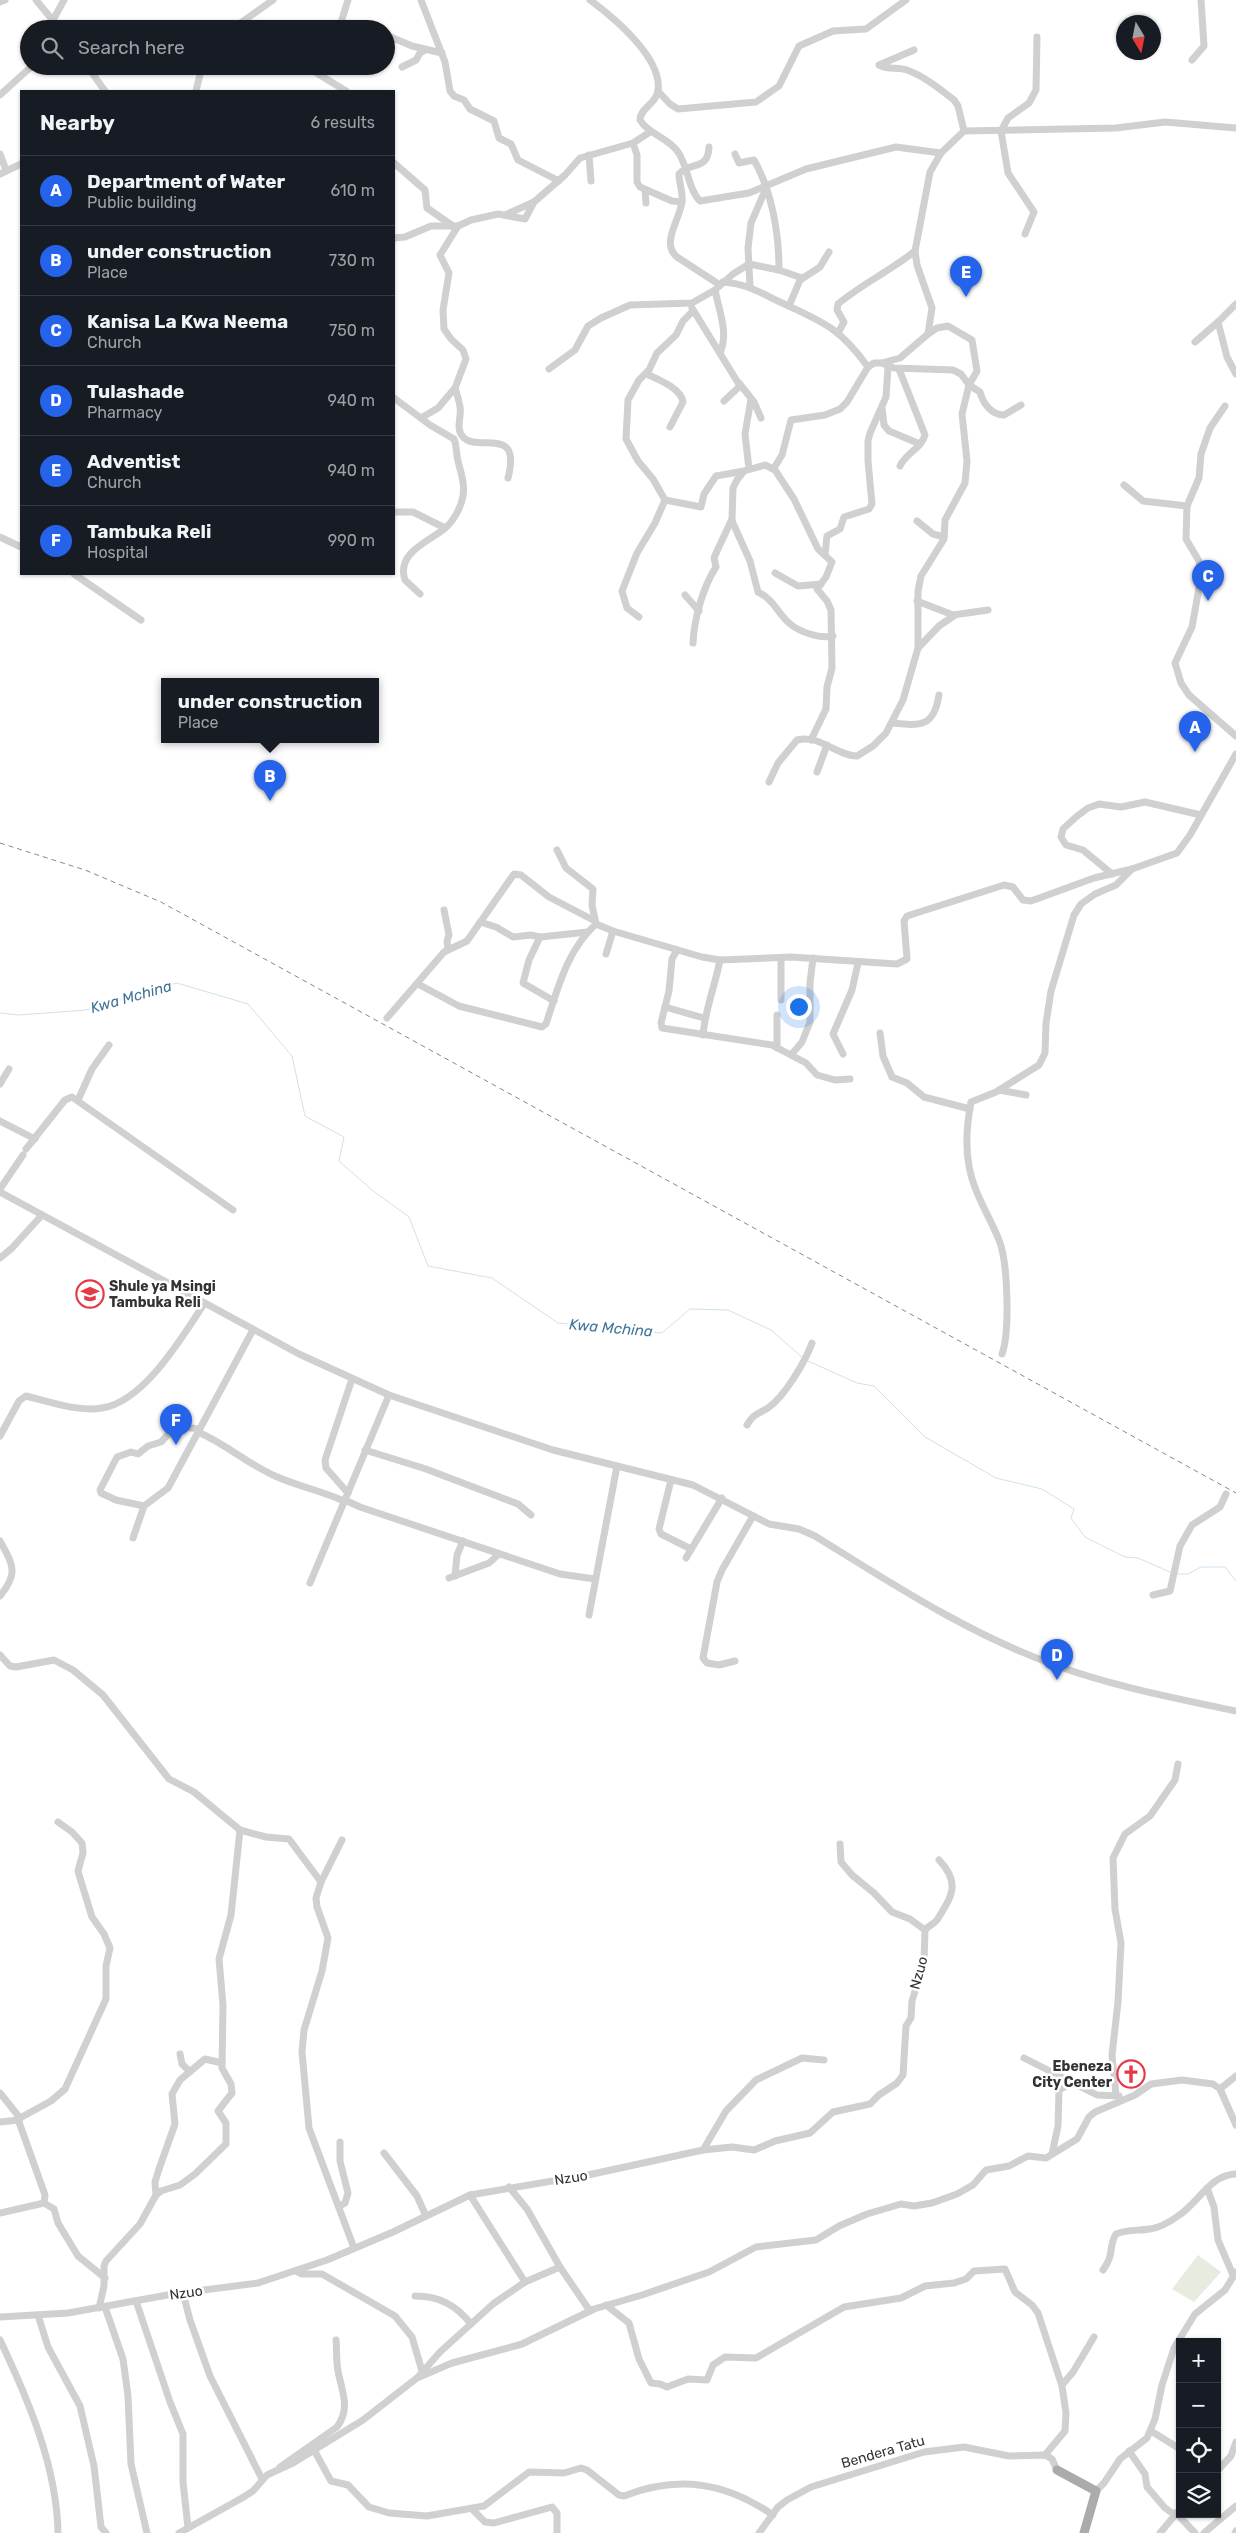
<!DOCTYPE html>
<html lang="en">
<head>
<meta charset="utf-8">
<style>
  body { margin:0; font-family:Rubik,sans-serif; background:#20242c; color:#f1f3f6 }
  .controls { position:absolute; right:15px; bottom:15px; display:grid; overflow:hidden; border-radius:0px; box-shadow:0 1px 4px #0004 }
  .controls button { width:45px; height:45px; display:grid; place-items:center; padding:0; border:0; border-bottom:1px solid #363941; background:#171b24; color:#f1f3f6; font:25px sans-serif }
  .compass { position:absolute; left:1116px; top:15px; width:45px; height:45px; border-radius:50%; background:#171b24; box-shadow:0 1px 4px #0004; rotate:170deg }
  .you { position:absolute; left:798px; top:1006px; width:18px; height:18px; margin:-12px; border:4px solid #fff; border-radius:50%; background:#1a73e8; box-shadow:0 0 0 8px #1a73e833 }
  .badge { display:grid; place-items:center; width:32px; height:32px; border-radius:50%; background:#2563eb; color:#fff; font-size:16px; font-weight:700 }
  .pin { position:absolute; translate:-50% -41px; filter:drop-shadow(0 1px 2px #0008) }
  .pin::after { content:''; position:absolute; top:26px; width:18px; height:15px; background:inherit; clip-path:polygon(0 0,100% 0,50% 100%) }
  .popup { position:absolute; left:161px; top:678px; width:218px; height:65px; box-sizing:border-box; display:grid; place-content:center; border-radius:0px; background:#171b24; filter:drop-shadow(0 1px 4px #0005); font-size:16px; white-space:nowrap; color:#9ea1a6 }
  .popup b { font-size:19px; color:#f1f3f6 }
  .popup::after { content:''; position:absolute; left:50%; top:100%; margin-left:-10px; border:10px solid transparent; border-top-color:#171b24 }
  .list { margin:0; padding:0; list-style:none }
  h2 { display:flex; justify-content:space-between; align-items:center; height:65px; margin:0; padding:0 20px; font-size:21px }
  h2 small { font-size:16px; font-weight:400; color:#9ea1a6 }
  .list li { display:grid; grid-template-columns:32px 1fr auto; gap:15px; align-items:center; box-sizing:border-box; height:70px; padding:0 20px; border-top:1px solid #363941 }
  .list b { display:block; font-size:19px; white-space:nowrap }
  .list p { margin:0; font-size:16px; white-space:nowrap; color:#9ea1a6 }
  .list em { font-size:16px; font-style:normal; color:#9ea1a6 }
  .icon { flex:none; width:28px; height:28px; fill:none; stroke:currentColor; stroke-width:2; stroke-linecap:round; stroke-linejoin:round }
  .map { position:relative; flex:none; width:1236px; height:2533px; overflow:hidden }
  .search { position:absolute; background:#171b24; box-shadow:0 1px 4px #0004; left:20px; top:20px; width:375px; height:55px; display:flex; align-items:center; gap:12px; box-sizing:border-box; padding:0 18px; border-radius:28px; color:#9ea1a6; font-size:19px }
  .panel { position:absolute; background:#171b24; box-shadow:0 1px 4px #0004; left:20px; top:90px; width:375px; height:485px; border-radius:0px }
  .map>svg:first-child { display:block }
  .garden { fill:#e6ecdf }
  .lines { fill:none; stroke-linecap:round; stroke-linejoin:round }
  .stream { stroke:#cfe2ee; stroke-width:1 }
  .minor { stroke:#d0d0d0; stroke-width:7 }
  .major { stroke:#ababab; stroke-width:9 }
  .rail { stroke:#888; stroke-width:1; stroke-dasharray:5 4; stroke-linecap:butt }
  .labels { text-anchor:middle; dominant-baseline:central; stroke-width:5; stroke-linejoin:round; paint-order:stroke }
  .poi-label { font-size:14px; font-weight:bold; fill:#333; stroke:#fff; text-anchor:start }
  .street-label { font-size:14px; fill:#333; stroke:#fff }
  .water-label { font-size:15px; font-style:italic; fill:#3f7597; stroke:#fff }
</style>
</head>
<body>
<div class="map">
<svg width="1236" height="2533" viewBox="0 0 1236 2533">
  <rect width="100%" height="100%" fill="#fff"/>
  <path class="garden" d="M1198 2255 1221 2272 1194 2302 1172 2289Z"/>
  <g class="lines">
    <g class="stream">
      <path d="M0 1013 18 1015 86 1010 177 983 248 1004 292 1056 305 1116 344 1137 339 1161 372 1190 409 1217 428 1266 492 1278 558 1323 662 1333 690 1309 728 1310 771 1330 803 1358"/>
      <path d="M808 1361 857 1383 874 1386 925 1437 996 1478 1042 1489 1074 1509 1071 1518 1085 1537 1125 1557 1138 1558 1170 1572"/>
      <path d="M1176 1574H1188L1201 1567H1225L1236 1581"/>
    </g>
    <g class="minor">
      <path d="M36 0 60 29"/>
      <path d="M421 0 445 62 450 91 454 96 464 100 470 109 494 121 499 138 511 144 518 160 559 181"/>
      <path d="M590 0C613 17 663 58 658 91 656 104 640 108 640 120 649 135 668 137 678 152 688 166 688 189 700 201L749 193 806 169 896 147 941 153"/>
      <path d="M0 2 5 0"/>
      <path d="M53 20 64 0"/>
      <path d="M342 23 355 29"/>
      <path d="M232 29 273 0"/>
      <path d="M339 29 348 0"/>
      <path d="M386 35 412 46 442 53"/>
      <path d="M914 50 879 65C887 70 898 67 907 70 924 76 940 89 954 100L958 106 964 131"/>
      <path d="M1192 60 1204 46 1201 0"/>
      <path d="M87 66 105 91"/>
      <path d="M314 66 315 72 346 91"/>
      <path d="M402 67 416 60 420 53 425 50"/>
      <path d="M196 91 202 66"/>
      <path d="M658 91 670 104 678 109 756 102 779 86 799 46 833 31 866 29 906 0"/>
      <path d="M0 95 32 66"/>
      <path d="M633 143 637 155V182L640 187 672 201 682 202"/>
      <path d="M709 147C708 171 691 161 679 174 679 183 683 192 682 201 681 218 660 243 677 257L720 285"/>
      <path d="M0 154 6 170"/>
      <path d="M735 154 739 163 754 160C772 192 779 233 779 270"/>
      <path d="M589 155 591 181"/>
      <path d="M394 163 425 190 427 208 453 226"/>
      <path d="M0 174 21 164"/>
      <path d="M645 190 646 203"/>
      <path d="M505 215 534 202"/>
      <path d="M1025 234 1034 212 1008 173 1001 131 1008 118 1029 103 1036 90 1037 37"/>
      <path d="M394 238 405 237 431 226H458L471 220 498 214 525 219 534 202 565 175 580 158 633 143 650 132"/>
      <path d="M723 282C747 284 759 292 780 302 823 322 839 327 868 367"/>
      <path d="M750 286 748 248 751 223 767 186"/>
      <path d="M715 290C719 311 729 333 720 353"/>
      <path d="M1236 304 1218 322 1227 357 1236 374"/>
      <path d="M789 306 800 280 820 267 829 252"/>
      <path d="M692 308 740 386 724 401"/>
      <path d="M838 333 844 322 837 310 838 304C862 284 890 271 915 251"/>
      <path d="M1195 342 1218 322"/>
      <path d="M882 363 900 358 928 334"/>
      <path d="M549 369 575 350 588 326 601 318 630 305 692 303 715 290 733 274 749 264 779 270 802 278"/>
      <path d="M899 369 925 435C922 448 906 453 900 466"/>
      <path d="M647 374C659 380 681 388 683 402L670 427"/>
      <path d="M739 383 754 402 761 418"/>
      <path d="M455 388C457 394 459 400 460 407 462 417 455 428 463 437 477 453 522 424 508 478"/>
      <path d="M394 398 430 425 454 439C457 446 456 454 458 461 461 473 465 484 463 496 461 508 453 522 444 529 428 542 396 553 405 580L420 594"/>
      <path d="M1021 405 1004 415C991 415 983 403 980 392L969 385 977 371 972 340 948 326 937 328 928 334 932 308 917 265 915 251 930 172 941 153 964 131 1116 128 1165 122 1236 128"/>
      <path d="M1225 406 1210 428 1201 454 1199 478 1187 506 1186 539 1199 561 1201 577 1192 627 1175 663 1181 683 1189 695 1236 736"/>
      <path d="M882 408 884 425 889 431 920 444"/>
      <path d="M421 418 438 408 455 388 466 359 463 350 451 339 444 329 443 310 449 273 440 255 458 226"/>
      <path d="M749 469 745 434 751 399"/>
      <path d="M1124 485 1143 501 1187 506"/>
      <path d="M665 500 701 507 704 494 716 476 744 471"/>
      <path d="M394 512H413L445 528"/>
      <path d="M732 521 750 561 758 592C773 599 777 612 789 623 799 632 820 639 833 636"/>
      <path d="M917 521 933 534 944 537"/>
      <path d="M0 537 21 547"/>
      <path d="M825 555 827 536 840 529 844 517 869 509 872 504 868 461V441L870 433 886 397 888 367"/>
      <path d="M775 573 798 586 821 584"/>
      <path d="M74 574 141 620"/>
      <path d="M685 595 699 611"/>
      <path d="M917 601 953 615 988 610"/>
      <path d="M639 617 627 608 622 591 637 553 655 523 665 500 653 479 638 461 626 439 628 400 639 380 649 370 657 353 676 335 683 321 693 311"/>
      <path d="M693 643C694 619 703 587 716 567L714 558 717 551 732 519 733 488 737 480 744 471 765 465 775 470 794 499 818 549 832 562 826 577 817 589 827 601 831 610 832 668 827 687 826 709 811 740"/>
      <path d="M918 648 939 626 955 615"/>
      <path d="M892 723C921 726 934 727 939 695"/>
      <path d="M817 772 827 745"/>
      <path d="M769 782 778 763 797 740C819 734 837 756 857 756L873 746 886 733 903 700 918 648V591L921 576 944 539 945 520 965 483 967 461 962 414 969 385 961 374 953 370 894 368 882 363H874L868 367 847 402 840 409 825 415 791 420 782 455 774 468"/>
      <path d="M557 850 566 868 593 889 592 905 596 924 613 931 702 957 720 960 791 957 897 964 907 959 904 921 907 916 1004 885 1013 887 1023 900 1031 901 1094 878 1132 869 1177 853 1190 835 1236 754"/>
      <path d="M1112 874 1083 850 1066 845 1061 837 1063 829 1076 817 1088 808 1099 804 1121 807 1145 802 1201 815"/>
      <path d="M444 910 449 935 447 941 448 949"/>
      <path d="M480 922 496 927 513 937 531 935 540 937 588 932"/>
      <path d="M540 937 529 960 523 983 554 1001"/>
      <path d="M677 950 672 959 669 991 661 1023 662 1028 772 1045 806 1063 817 1075 835 1080 850 1079"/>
      <path d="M606 954 613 931"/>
      <path d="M418 984 459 1006 542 1027 546 1024C558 988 567 950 596 924"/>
      <path d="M781 1000V958"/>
      <path d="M665 1007 704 1018"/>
      <path d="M387 1018 444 952 467 941 514 874 521 875 549 897 595 921"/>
      <path d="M880 1033 883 1056 892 1077 907 1083 924 1097 970 1109"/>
      <path d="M703 1035C705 1010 715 986 720 960"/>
      <path d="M777 1048V1015"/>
      <path d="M843 1054 833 1034 852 990 858 963"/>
      <path d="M791 1055 802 1042 810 1022V983L813 958"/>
      <path d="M0 1084 9 1069"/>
      <path d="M999 1090 1026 1095"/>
      <path d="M78 1100 92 1069 109 1045"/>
      <path d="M0 1121 35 1139"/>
      <path d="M26 1149 65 1100 72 1097 233 1210"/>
      <path d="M0 1189 23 1155"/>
      <path d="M0 1192 299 1354 389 1395 553 1450 693 1485 769 1524 799 1529 815 1536C891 1583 967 1633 1052 1664 1111 1686 1174 1698 1236 1711"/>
      <path d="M0 1258 12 1248 42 1215"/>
      <path d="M1002 1354C1010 1332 1008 1262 999 1240 989 1215 974 1194 969 1166 965 1145 967 1123 971 1102L996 1092 1039 1065 1045 1053 1046 1023 1051 991 1074 915 1081 904 1095 894 1116 885 1132 869"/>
      <path d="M747 1425C753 1414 758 1414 768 1408 785 1396 805 1362 812 1343"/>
      <path d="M198 1432C226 1444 246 1463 275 1476 297 1486 322 1491 344 1501"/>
      <path d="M0 1436 19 1401 26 1396C50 1402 77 1412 102 1408 144 1402 182 1337 204 1304"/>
      <path d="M365 1450 426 1469 518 1504 531 1515"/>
      <path d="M671 1480 659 1529 661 1534 691 1549"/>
      <path d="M348 1493 326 1468 325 1460 352 1379"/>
      <path d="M345 1500 360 1507 560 1574 595 1579"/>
      <path d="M144 1506 116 1500 101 1493 100 1490 117 1457 131 1452 138 1454 148 1446 161 1442 176 1426 199 1429"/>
      <path d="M133 1538 144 1506 168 1488 253 1330"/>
      <path d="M0 1541C13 1565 19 1573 0 1596"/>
      <path d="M686 1558 722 1498"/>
      <path d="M455 1576 457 1555 463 1541"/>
      <path d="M449 1578 489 1563 499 1554"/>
      <path d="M310 1583 389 1395"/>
      <path d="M1153 1595 1170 1591 1180 1546 1192 1525 1220 1507 1226 1494"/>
      <path d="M589 1615 617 1466"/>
      <path d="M0 1655 10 1666 16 1667 54 1660 73 1670 103 1695 169 1779 194 1792 240 1830 266 1837 289 1839 321 1882"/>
      <path d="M735 1661 719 1665 707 1663 703 1658 717 1582 722 1570 753 1516"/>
      <path d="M342 1840 321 1882 316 1898 317 1907 328 1938 322 1971 304 2030 302 2052 309 2128 354 2248"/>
      <path d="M840 1844 841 1862 852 1875 874 1893 892 1912 910 1919 925 1930"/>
      <path d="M180 2054 182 2064 189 2071"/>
      <path d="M1024 2058 1097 2095 1119 2096"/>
      <path d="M1220 2089 1236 2076"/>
      <path d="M0 2093 20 2118"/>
      <path d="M1116 2095 1112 2055 1118 2002 1121 1943 1115 1909 1113 1858 1125 1834 1150 1816 1175 1780 1178 1764"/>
      <path d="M0 2122 19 2120"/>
      <path d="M703 2150 726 2111 756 2080 802 2058 824 2060"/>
      <path d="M384 2153 417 2196 426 2216"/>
      <path d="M1052 2154 1058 2126 1059 2090 1072 2083"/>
      <path d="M509 2187 527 2209 560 2267 590 2311"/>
      <path d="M1207 2188 1214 2207 1218 2240 1233 2275"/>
      <path d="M156 2195 155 2182 159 2169 175 2124 172 2094 180 2080 205 2059 222 2063"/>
      <path d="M470 2195 525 2282"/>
      <path d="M44 2203 54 2209 58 2223 78 2256 105 2278"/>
      <path d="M340 2206 345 2203 348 2193 340 2161V2142"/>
      <path d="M0 2213 44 2203 45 2195 19 2122 20 2118 51 2101 65 2089 106 1999V1966L110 1948 104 1934 92 1917 80 1878 78 1871 83 1853 82 1843 72 1832 58 1822"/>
      <path d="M1103 2270C1115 2254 1108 2247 1116 2234 1127 2229 1139 2231 1150 2229 1159 2228 1171 2221 1178 2216 1199 2203 1209 2175 1236 2174"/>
      <path d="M296 2271 302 2274H322L395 2316 412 2337 422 2371"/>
      <path d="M183 2293 190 2320 210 2376 262 2479"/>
      <path d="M415 2296C439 2296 456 2305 471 2324"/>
      <path d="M136 2301 170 2402 183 2434V2482L188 2528"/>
      <path d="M606 2305 629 2323 639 2359 651 2383 660 2384 667 2387 688 2379 707 2380 713 2365 725 2357 756 2358 844 2307 901 2298 925 2286 954 2283 966 2279 974 2271 1005 2269 1015 2292 1032 2305 1038 2313 1062 2386 1066 2413 1065 2431 1045 2455"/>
      <path d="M105 2307 123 2359 128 2396 131 2464 147 2533"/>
      <path d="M99 2308 104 2286V2266L106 2261 140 2224 156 2195 161 2191 180 2185 195 2174 226 2144V2123L218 2111 232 2093 231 2084 222 2068 223 2005 219 1959 231 1915 240 1830"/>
      <path d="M38 2315 48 2347 80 2406 94 2466 101 2527 106 2533"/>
      <path d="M0 2317 68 2313 173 2294 258 2283 327 2260 393 2232 470 2195 588 2175 703 2150 732 2147 754 2150 775 2141 810 2133 833 2112 870 2104 879 2095 897 2083 903 2075 906 2026 911 2018 912 2001 924 1962 925 1930C928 1926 934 1924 937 1920 952 1896 961 1883 939 1860"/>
      <path d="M0 2340C28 2399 57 2467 58 2533"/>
      <path d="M418 2377 440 2352 493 2304 525 2282 560 2267"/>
      <path d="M1062 2385 1073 2372 1094 2337"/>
      <path d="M1151 2431 1180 2449"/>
      <path d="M314 2450 331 2481 348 2485 369 2507 389 2513 427 2516 484 2506 529 2472 564 2473 581 2468 587 2470 619 2495 624 2496C678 2475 725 2482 773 2515"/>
      <path d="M1129 2451 1145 2474 1147 2487 1165 2508 1175 2515"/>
      <path d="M280 2467 337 2427C351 2408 342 2392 338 2371 336 2361 337 2350 336 2340"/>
      <path d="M1217 2471 1231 2456 1236 2442"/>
      <path d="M1096 2491 1104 2483 1120 2459 1147 2438 1155 2419 1162 2385 1174 2348 1195 2314 1225 2290 1236 2272"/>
      <path d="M472 2509 485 2522 494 2523 552 2507 557 2513V2533"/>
      <path d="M1176 2513 1195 2533"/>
      <path d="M179 2533 242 2498 253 2491 267 2475 293 2463 363 2420 417 2378 452 2363 522 2344 594 2309 642 2295 709 2272 756 2247 816 2240 839 2226 867 2214 901 2204 914 2206 932 2203 957 2194 973 2185 986 2170 1009 2166 1028 2156 1046 2158 1077 2139 1089 2117 1095 2112 1135 2095 1151 2084 1182 2080 1213 2084 1220 2089 1236 2125"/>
      <path d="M759 2533 778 2507 787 2500 811 2487 924 2452 964 2447 1009 2456 1045 2455 1052 2459 1057 2470"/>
      <path d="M1160 2533 1180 2509"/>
      <path d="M1204 2533 1236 2506"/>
      <path d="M1235 2533 1236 2531"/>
    </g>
    <path class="major" d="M1057 2470 1096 2491 1084 2533"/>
    <path class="rail" d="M0 843 85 870 161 902 1236 1493"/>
  </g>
  <defs>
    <g id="school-ring" transform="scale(1.4375)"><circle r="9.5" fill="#fff" stroke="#e63946" stroke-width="1.5"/><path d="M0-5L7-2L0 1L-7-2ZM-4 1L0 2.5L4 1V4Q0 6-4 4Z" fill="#e63946"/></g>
    <g id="church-ring" transform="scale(1.4375)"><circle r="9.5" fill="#fff" stroke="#e63946" stroke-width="1.5"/><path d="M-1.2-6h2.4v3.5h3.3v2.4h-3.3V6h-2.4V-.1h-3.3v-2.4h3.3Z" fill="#e63946"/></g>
  </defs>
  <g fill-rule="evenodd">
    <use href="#school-ring" x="90" y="1294"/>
    <use href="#church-ring" x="1131" y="2074"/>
  </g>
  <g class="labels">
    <g class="poi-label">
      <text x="109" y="1286">Shule ya Msingi<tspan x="109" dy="16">Tambuka Reli</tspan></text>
      <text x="1112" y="2066" text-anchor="end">Ebeneza<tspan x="1112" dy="16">City Center</tspan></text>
    </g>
    <g class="street-label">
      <text transform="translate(919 1973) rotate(-75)">Nzuo</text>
      <text transform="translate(571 2178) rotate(-9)">Nzuo</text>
      <text transform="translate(186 2293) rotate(-8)">Nzuo</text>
      <text transform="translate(883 2452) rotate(-16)">Bendera Tatu</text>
    </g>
    <g class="water-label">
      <text transform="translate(131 997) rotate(-16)">Kwa Mchina</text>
      <text transform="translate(611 1328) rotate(5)">Kwa Mchina</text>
    </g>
  </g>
</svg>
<div class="controls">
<button>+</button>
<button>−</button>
<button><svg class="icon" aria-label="locate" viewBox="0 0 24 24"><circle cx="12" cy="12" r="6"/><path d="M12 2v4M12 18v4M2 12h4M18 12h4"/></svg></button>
<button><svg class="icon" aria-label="layers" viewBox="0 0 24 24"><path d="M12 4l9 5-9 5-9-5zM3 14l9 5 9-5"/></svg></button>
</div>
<svg class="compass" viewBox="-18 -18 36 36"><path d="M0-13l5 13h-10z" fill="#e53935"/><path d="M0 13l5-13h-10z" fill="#9ea1a6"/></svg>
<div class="you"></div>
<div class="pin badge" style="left:1195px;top:752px">A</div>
<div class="pin badge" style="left:270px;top:801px">B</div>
<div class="popup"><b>under construction</b>Place</div>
<div class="pin badge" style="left:1208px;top:601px">C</div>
<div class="pin badge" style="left:1057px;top:1680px">D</div>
<div class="pin badge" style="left:966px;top:297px">E</div>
<div class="pin badge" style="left:176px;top:1445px">F</div>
<div class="search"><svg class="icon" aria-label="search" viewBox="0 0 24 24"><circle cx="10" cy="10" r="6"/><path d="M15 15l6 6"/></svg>Search here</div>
<section class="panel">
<h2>Nearby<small>6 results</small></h2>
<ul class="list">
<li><span class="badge">A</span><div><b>Department of Water</b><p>Public building</p></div><em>610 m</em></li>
<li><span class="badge">B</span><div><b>under construction</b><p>Place</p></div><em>730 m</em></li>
<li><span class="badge">C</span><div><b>Kanisa La Kwa Neema</b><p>Church</p></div><em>750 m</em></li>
<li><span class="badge">D</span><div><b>Tulashade</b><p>Pharmacy</p></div><em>940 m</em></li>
<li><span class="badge">E</span><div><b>Adventist</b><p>Church</p></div><em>940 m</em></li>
<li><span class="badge">F</span><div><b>Tambuka Reli</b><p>Hospital</p></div><em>990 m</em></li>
</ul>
</section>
</div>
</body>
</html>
